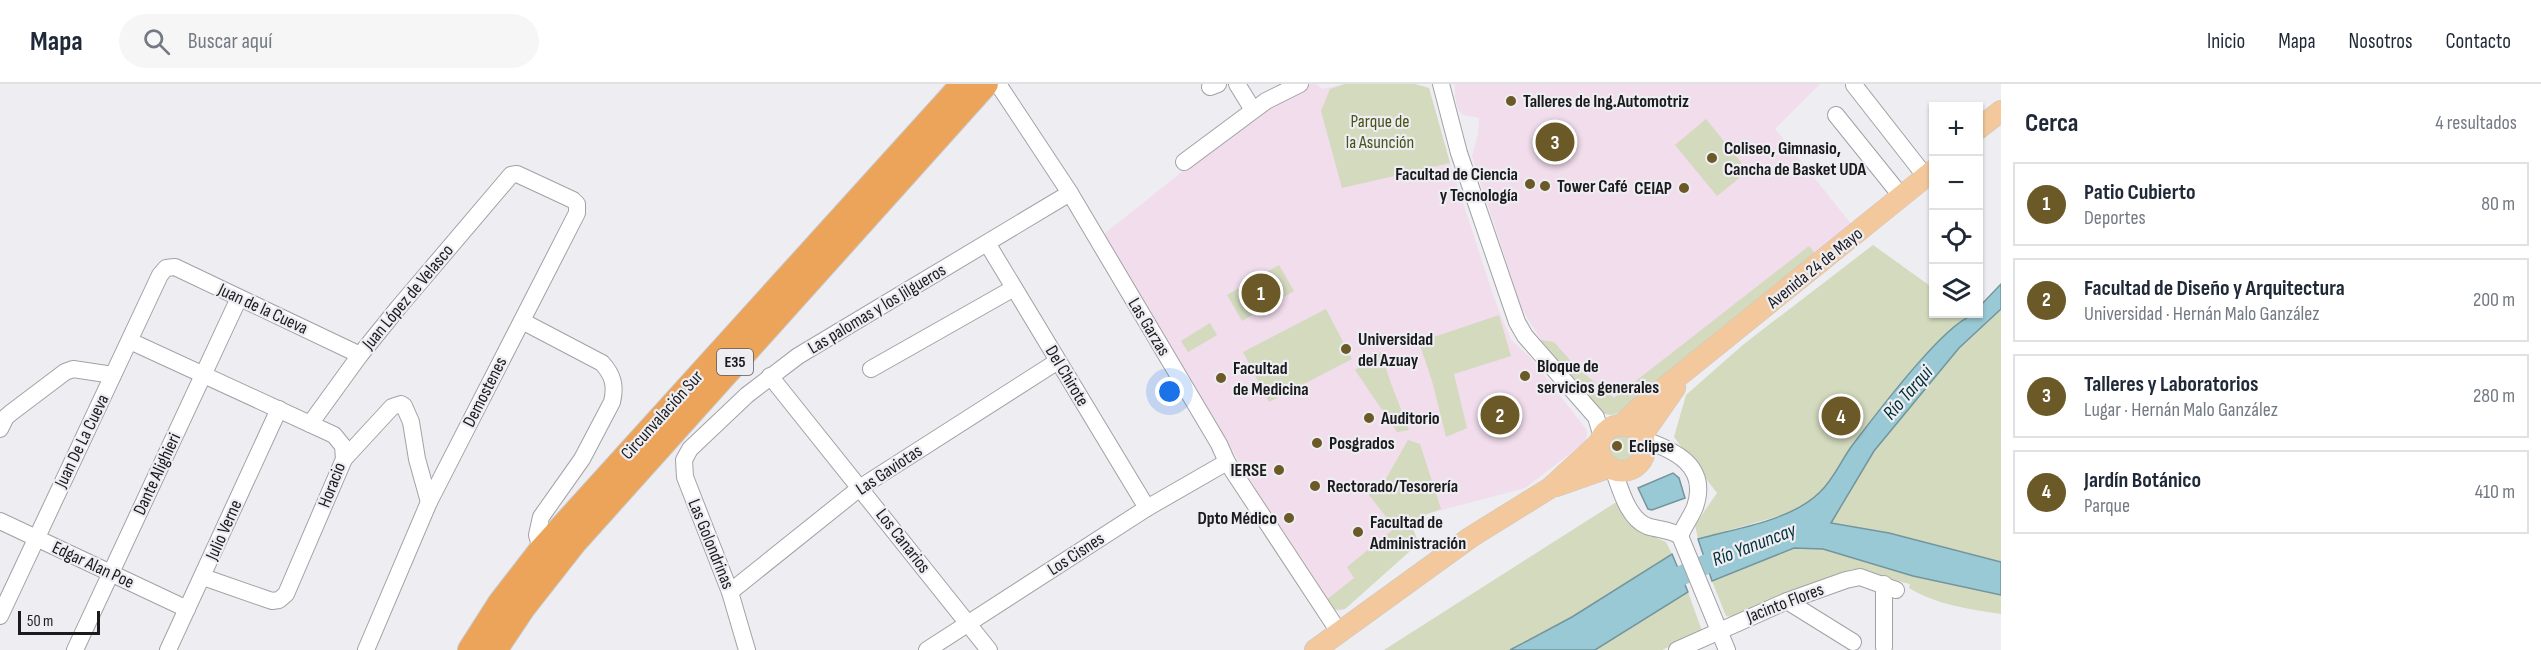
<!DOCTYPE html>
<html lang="es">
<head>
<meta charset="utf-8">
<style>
  body { margin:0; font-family:"Sofia Sans Condensed",sans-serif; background:#f6f6f7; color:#1f2937 }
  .controls { position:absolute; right:18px; top:18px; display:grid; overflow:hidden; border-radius:0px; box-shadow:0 2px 4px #0004 }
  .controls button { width:54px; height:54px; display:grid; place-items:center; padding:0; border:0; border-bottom:2px solid #e0e1e3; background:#fff; color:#1f2937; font:30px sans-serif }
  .scale { position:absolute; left:18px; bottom:15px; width:82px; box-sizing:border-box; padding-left:6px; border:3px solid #1b1b1d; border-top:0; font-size:16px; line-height:21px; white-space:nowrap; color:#1b1b1d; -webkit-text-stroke:4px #ededf2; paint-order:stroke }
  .you { position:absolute; left:1170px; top:308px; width:21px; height:21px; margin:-15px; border:4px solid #fff; border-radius:50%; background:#1a73e8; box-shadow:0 0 0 9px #1a73e833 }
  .badge { display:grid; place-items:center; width:39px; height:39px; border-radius:50%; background:#6c5928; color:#fff; font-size:20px; font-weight:700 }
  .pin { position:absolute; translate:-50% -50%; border:3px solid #fff; box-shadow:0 2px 6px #0006 }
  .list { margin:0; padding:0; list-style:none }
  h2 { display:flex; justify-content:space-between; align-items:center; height:78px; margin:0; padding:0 24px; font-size:26px }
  h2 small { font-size:20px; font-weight:400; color:#747a83 }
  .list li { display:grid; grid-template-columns:39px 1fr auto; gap:18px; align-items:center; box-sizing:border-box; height:84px; margin:0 12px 12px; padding:0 12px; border:2px solid #e0e1e3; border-radius:0px }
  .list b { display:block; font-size:22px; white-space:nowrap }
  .list p { margin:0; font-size:20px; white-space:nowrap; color:#747a83 }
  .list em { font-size:20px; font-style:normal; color:#747a83 }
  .icon { flex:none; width:33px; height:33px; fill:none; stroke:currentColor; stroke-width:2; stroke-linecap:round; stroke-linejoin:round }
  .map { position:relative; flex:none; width:2001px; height:566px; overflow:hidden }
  header { display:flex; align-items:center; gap:36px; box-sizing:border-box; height:84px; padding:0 30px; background:#fff; border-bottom:2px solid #e0e1e3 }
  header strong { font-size:28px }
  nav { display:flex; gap:33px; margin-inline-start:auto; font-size:21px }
  .search { width:420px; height:54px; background:#f6f6f7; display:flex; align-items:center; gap:15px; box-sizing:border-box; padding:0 21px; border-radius:33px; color:#747a83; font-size:22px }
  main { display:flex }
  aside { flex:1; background:#fff }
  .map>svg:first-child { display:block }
  .education { fill:#f1ddec }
  .green { fill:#d3dabe }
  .water { fill:#99c9d4; stroke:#73959d; stroke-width:1.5 }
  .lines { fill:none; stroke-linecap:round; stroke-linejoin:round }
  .river { stroke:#99c9d4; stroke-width:20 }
  .minor-casing { stroke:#a2a2a6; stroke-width:18 }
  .major-casing { stroke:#c8c8c9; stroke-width:22 }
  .highway-casing { stroke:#c8c8c9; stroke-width:26 }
  .minor { stroke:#fff; stroke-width:16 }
  .major { stroke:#f3c89c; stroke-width:21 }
  .highway { stroke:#eba45a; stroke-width:24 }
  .poi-dot { fill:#6c5928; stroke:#ededf2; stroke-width:2 }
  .labels { text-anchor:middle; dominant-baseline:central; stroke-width:4.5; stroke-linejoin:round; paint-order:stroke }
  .shield { fill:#ededf2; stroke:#5a5a5d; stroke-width:1.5 }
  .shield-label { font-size:16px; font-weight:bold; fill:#1b1b1d }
  .poi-label { font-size:18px; font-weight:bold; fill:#1b1b1d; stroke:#ededf2; text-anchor:start }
  .park-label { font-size:18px; fill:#495217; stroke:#ededf2 }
  .street-label { font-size:18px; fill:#1b1b1d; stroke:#ededf2 }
  .water-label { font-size:20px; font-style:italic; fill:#013039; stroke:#ededf2 }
</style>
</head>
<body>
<header>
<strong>Mapa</strong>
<div class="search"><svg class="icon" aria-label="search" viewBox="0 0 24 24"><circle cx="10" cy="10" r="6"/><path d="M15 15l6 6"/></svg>Buscar aquí</div>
<nav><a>Inicio</a><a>Mapa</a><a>Nosotros</a><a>Contacto</a></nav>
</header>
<main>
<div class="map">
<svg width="2001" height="566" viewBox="0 0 2001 566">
  <rect width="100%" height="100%" fill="#ededf2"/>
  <g class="education">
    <path d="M1311 0H1316L1323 5 1345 0H1415L1429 4 1450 79 1494 214 1511 256 1530 273 1586 345 1587 350 1585 358 1525 404 1427 430 1411 443 1419 459 1345 525 1337 527 1331 525 1284 453 1104 150 1257 28Z"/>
    <path d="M1455 0H1820L1775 45 1852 141 1611 331 1541 256 1522 225 1472 73 1478 50 1479 34 1463 31 1458 26 1455 12Z"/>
  </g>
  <g class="green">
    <path d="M1345 0H1415L1429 4 1450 79 1342 104 1321 27 1330 5Z"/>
    <path d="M1706 35 1748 87 1717 112 1675 61Z"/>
    <path d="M1873 161 1933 204 1934 230H1970L1986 240 2001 225V478L1889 449 1830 439 1793 428 1698 455 1695 441 1717 409 1674 353 1686 311 1744 260Z"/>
    <path d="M1809 162 1816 170 1619 329 1611 331 1600 329 1541 256 1554 258 1576 283 1614 314Z"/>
    <path d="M1279 181 1294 207 1242 237 1227 211Z"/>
    <path d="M1326 225 1352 275 1269 318 1243 268Z"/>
    <path d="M1499 231 1511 272 1454 290 1467 344 1446 353 1432 297 1419 258Z"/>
    <path d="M1210 239 1217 251 1188 268 1181 257Z"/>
    <path d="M1381 268 1390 297 1409 346 1397 348 1355 286Z"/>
    <circle cx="1621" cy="364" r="15"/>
    <path d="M1408 356 1420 360 1441 425 1427 430 1412 443 1419 459 1345 525C1335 527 1332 525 1325 517L1354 494 1347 483 1395 444 1369 411 1387 393Z"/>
    <path d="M1618 417 1640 447 1666 458 1672 470 1572 533 1510 566H1384Z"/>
    <path d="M1794 464 1823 465 1913 492 2001 511V530C1969 525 1937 521 1909 504L1910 500 1852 485 1808 501 1733 533 1726 532 1712 497Z"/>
    <path d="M1688 508 1702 547 1662 566H1595Z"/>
  </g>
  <g class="water">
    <path d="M2001 200V225L1959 264 1874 367 1831 439 1889 449 2001 478V511L1913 492 1823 465 1794 464 1712 497 1698 455C1737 444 1791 437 1820 408 1833 396 1841 377 1851 363 1871 337 1950 230 1978 230L1979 223Z"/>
    <path d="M1673 389 1679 394 1685 414 1652 426 1648 425 1638 404Z"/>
    <path d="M1672 470 1688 508 1595 566H1510L1572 533Z"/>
  </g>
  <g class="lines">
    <path class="river" d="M1656 503 1731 469"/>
    <g class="minor-casing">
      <g id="minor">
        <path d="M998 0 1070 109 1219 360 1227 378 1339 548"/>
        <path d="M1237 0 1253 26"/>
        <path d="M1441 0 1459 69 1517 238 1525 252 1596 333 1602 353"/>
        <path d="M1854 1 1926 93"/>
        <path d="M1210 3 1218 0"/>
        <path d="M1836 31 1902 113"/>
        <path d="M1184 78 1266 17 1300 0"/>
        <path d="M987 159 1147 424"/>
        <path d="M522 237 602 279C613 291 616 302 612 318L582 375 541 433 537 451 541 466"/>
        <path d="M130 257 334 351 343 362 344 375 286 510 279 516 272 517 203 493"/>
        <path d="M871 285 1014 204"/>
        <path d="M770 292 989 566"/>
        <path d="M310 340 360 271 398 224 511 91 517 90 573 116 577 120V129L429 418 366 566"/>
        <path d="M0 345 6 333 12 328 65 288 73 285 113 291"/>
        <path d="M1642 355C1675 366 1709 382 1695 423 1691 433 1684 442 1680 452"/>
        <path d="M344 375 392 323 401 320 404 322 411 338 417 375 429 418"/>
        <path d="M1613 385C1620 403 1627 434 1647 442 1658 446 1669 445 1680 452L1727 566"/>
        <path d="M0 437 187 525"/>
        <path d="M1884 500V563"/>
        <path d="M730 508 861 403 1058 277"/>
        <path d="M1787 517 1853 558"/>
        <path d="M0 532 160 191 166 184 175 183 360 271"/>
        <path d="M75 566 239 214"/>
        <path d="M168 566 279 325"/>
        <path d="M747 566 730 508 685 393 684 376 690 365 747 311 798 272 1070 109"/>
        <path d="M927 566 1147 424 1227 378"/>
        <path d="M1677 566 1787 517 1846 496 1860 493 1896 506"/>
      </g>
    </g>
    <g class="major-casing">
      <g id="major">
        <path d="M1978 45 2001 27"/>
        <circle cx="1622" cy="364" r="23"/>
        <path d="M1621 342 1638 325 1934 86"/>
        <path d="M1641 353 1675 304"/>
        <path d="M1556 402 1610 383"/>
        <path d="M1315 566 1471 453 1550 404 1600 358"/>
      </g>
    </g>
    <g class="highway-casing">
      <g id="highway">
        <path d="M470 566 500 519 541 466 963 0"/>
        <path d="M495 566 523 524 574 459 986 0"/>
      </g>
    </g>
    <use href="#minor" class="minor"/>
    <use href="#major" class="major"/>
    <use href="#highway" class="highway"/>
  </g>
  <g class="poi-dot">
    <circle cx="1511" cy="17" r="6"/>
    <circle cx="1712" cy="74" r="6"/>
    <circle cx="1530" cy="100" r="6"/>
    <circle cx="1545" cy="102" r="6"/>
    <circle cx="1684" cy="104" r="6"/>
    <circle cx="1346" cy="265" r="6"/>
    <circle cx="1525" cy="292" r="6"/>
    <circle cx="1221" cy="294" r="6"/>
    <circle cx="1369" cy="334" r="6"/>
    <circle cx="1317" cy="359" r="6"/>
    <circle cx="1617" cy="362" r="6"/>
    <circle cx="1279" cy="386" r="6"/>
    <circle cx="1315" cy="402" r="6"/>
    <circle cx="1289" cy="434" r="6"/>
    <circle cx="1358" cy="448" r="6"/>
  </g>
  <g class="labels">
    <rect class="shield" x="717" y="265" width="36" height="26" rx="4.5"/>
    <g class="shield-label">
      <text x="735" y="278">E35</text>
    </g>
    <g class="poi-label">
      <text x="1523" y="17">Talleres de Ing.Automotriz</text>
      <text x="1724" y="64">Coliseo, Gimnasio,<tspan x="1724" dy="21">Cancha de Basket UDA</tspan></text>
      <text x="1518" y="90" text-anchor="end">Facultad de Ciencia<tspan x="1518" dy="21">y Tecnología</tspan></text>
      <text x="1557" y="102">Tower Café</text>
      <text x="1672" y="104" text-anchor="end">CEIAP</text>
      <text x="1358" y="255">Universidad<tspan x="1358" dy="21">del Azuay</tspan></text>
      <text x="1537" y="282">Bloque de<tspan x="1537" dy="21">servicios generales</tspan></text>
      <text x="1233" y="284">Facultad<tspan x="1233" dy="21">de Medicina</tspan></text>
      <text x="1381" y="334">Auditorio</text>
      <text x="1329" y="359">Posgrados</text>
      <text x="1629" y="362">Eclipse</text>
      <text x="1267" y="386" text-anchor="end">IERSE</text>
      <text x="1327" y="402">Rectorado/Tesorería</text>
      <text x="1277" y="434" text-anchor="end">Dpto Médico</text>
      <text x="1370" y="438">Facultad de<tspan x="1370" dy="21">Administración</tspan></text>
    </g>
    <g class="park-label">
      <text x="1380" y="37">Parque de<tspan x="1380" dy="21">la Asunción</tspan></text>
    </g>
    <g class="street-label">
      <text transform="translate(1815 184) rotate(-39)">Avenida 24 de Mayo</text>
      <text transform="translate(408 213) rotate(-50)">Juan López de Velasco</text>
      <text transform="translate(263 225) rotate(25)">Juan de la Cueva</text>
      <text transform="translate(877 225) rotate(-31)">Las palomas y los Jilgueros</text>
      <text transform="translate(1149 243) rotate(59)">Las Garzas</text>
      <text transform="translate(1067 292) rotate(59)">Del Chirote</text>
      <text transform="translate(485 308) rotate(-63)">Demostenes</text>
      <text transform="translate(662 331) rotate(-48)">Circunvalación Sur</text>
      <text transform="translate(82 357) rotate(-64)">Juan De La Cueva</text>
      <text transform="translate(889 386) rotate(-34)">Las Gaviotas</text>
      <text transform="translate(157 390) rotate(-65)">Dante Alighieri</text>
      <text transform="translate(332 401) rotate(-69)">Horacio</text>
      <text transform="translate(224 446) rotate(-66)">Julio Verne</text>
      <text transform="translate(903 457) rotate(52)">Los Canarios</text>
      <text transform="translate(711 460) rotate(68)">Las Golondrinas</text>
      <text transform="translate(1076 470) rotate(-33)">Los Cisnes</text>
      <text transform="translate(93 481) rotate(25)">Edgar Alan Poe</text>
      <text transform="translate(1785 519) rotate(-21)">Jacinto Flores</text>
    </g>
    <g class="water-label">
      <text transform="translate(1908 309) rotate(-49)">Río Tarqui</text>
      <text transform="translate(1754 461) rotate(-21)">Río Yanuncay</text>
    </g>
  </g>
</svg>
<div class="controls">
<button>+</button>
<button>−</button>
<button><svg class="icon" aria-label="locate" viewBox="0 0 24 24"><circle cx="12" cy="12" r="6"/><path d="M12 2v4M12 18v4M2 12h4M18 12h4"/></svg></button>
<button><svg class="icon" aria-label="layers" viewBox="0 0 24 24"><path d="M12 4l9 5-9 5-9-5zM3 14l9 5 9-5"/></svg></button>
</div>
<div class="scale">50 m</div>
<div class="you"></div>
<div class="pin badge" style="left:1261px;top:209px">1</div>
<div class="pin badge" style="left:1500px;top:331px">2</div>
<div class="pin badge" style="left:1555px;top:58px">3</div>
<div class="pin badge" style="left:1841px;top:332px">4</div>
</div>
<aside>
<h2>Cerca<small>4 resultados</small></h2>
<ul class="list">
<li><span class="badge">1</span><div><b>Patio Cubierto</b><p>Deportes</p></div><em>80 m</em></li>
<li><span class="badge">2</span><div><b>Facultad de Diseño y Arquitectura</b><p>Universidad · Hernán Malo Ganzález</p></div><em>200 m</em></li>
<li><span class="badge">3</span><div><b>Talleres y Laboratorios</b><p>Lugar · Hernán Malo Ganzález</p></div><em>280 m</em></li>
<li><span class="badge">4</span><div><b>Jardín Botánico</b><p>Parque</p></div><em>410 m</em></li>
</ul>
</aside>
</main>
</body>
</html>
